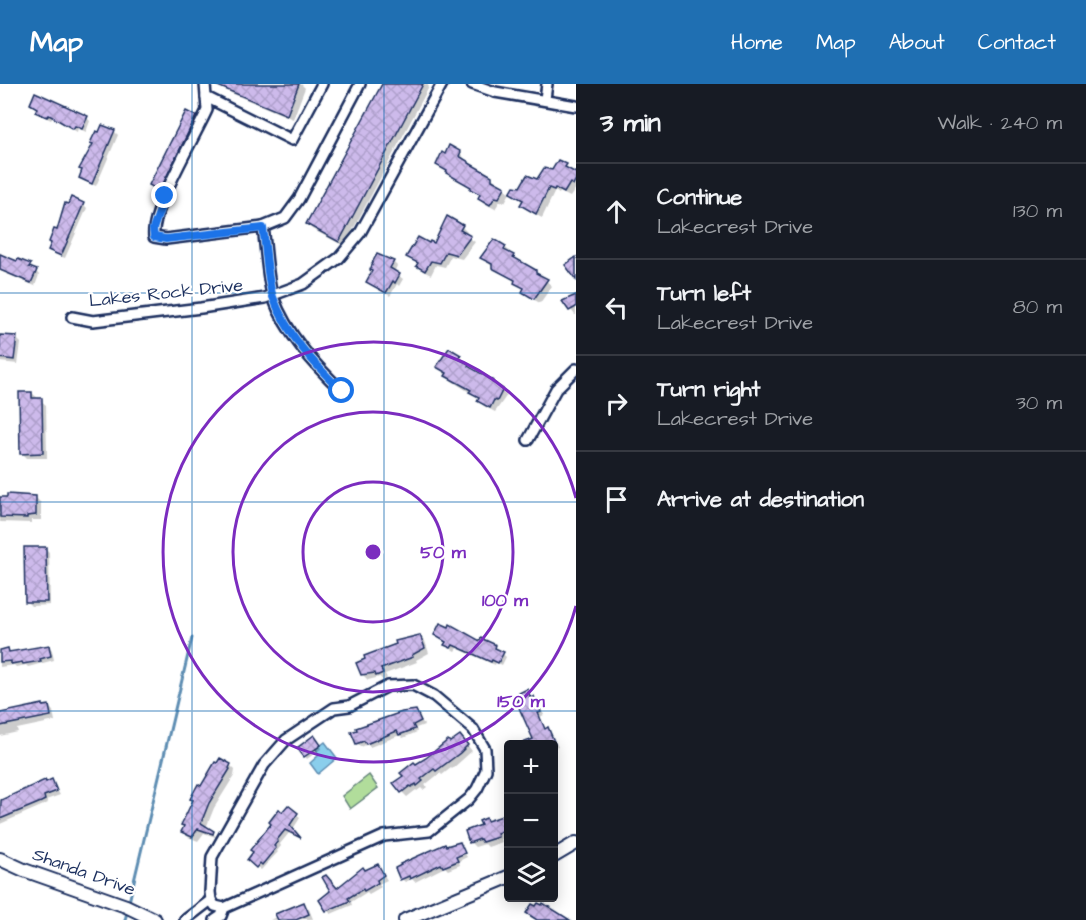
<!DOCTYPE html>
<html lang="en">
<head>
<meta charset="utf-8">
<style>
  body { margin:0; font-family:"Architects Daughter",sans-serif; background:#242831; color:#f1f3f6 }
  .controls { position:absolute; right:18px; bottom:18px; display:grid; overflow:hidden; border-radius:6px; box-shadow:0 3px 15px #0003 }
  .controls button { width:54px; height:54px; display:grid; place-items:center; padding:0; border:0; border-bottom:2px solid #363941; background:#171b24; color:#f1f3f6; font:30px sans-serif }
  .stop { position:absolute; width:18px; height:18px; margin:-14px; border:4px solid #1a73e8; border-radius:50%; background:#fff }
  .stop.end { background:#1a73e8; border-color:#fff; box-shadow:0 2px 6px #0008 }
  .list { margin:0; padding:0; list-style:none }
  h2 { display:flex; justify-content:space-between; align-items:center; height:78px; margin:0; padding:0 24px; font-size:26px }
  h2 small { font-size:20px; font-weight:400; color:#9ea1a6 }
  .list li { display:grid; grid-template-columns:39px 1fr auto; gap:18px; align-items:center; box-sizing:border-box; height:96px; padding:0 24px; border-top:2px solid #363941 }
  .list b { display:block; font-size:22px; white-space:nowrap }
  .list p { margin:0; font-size:20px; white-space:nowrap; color:#9ea1a6 }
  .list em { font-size:20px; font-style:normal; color:#9ea1a6 }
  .icon { flex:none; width:33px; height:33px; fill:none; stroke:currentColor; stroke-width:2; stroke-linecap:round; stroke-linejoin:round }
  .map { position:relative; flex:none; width:576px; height:836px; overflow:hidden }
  header { display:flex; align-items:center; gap:36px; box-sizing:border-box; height:84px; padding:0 30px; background:#1f6fb2; color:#fff }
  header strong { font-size:28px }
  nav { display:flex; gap:33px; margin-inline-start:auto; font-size:21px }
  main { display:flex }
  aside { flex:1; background:#171b24 }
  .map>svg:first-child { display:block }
  .garden { fill:#b1dd9b; stroke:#66867c; stroke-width:1.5 }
  .water { fill:#8aceec; stroke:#5e8eb3; stroke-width:1.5 }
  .shadow { fill:#0003 }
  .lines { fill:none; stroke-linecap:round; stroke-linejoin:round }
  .stream { stroke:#5e8eb3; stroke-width:3 }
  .building { fill:url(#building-cross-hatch); stroke:#1b2f5e; stroke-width:1.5 }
  .street-casing { stroke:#1b2f5e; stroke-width:14 }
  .secondary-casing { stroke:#1b2f5e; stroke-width:16 }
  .street { stroke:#fff; stroke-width:9 }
  .secondary { stroke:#fff; stroke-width:12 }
  .route { stroke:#1a73e8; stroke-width:8 }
  .grid { fill:none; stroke:#1f6fb2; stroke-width:1.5; stroke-opacity:0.55 }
  .ring { fill:none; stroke:#7b2cbf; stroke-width:3 }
  .labels { text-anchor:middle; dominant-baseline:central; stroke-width:4.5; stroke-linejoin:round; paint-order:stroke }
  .street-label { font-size:18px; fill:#1b2f5e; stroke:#fff }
  .centre { fill:#7b2cbf; stroke:#fff; stroke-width:3 }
  .ring-label { font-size:18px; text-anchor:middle; font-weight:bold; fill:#7b2cbf; stroke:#fff; stroke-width:4.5; stroke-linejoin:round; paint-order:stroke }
</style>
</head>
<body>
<header>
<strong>Map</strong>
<nav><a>Home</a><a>Map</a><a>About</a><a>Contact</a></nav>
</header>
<main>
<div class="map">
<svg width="576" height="836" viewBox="0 0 576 836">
  <defs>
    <pattern id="building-cross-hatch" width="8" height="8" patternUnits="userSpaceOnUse" patternTransform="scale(1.5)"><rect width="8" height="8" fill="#cdbaeb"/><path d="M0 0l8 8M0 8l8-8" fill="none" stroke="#afa0cc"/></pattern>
  </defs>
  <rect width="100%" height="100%" fill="#fff"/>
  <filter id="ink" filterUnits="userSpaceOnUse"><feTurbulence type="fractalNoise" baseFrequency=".0167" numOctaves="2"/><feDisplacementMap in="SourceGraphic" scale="12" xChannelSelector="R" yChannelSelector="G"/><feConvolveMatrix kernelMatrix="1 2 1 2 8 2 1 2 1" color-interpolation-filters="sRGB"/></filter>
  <g filter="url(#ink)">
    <path class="garden" d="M369 691 378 704 350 725 342 712Z"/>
    <path class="water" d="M325 658 337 674 318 690 310 679 319 671 316 665Z"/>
    <g class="shadow">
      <path d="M225 0H301L305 4 293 35 231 9 225 4Z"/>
      <path d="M384 0H427L429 3 344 162 312 145 307 140Z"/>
      <path d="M31 20 87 34 90 37 86 48 78 44 77 48 53 33 51 36 41 31 37 27 38 25Z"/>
      <path d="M187 29 199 37 163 109 151 101Z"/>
      <path d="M114 47 118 51 96 102 84 97 81 93 83 87Z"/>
      <path d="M459 68 465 75 464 77 491 93 510 109 505 118 500 117 495 125 484 119 479 114 481 112 471 104 453 94 438 80Z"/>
      <path d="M558 78 576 91V104L570 113 560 108 559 110 555 107 542 134 527 126 522 121 524 118 512 109 552 88Z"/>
      <path d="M83 120 87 124 65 174 54 170 50 166 53 160 50 157 64 134Z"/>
      <path d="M460 141 467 148 465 151 475 158 462 175 451 172 445 183 436 181 431 191 423 187 419 181 408 173 429 161H434Z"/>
      <path d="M505 163 510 168 509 170 535 187 552 202 540 219 529 213 524 208 525 206 516 198 499 188 482 174Z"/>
      <path d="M0 168 7 175 30 181 39 191 35 202 0 187Z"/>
      <path d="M393 178 397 182 394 188 403 195 399 202 397 200 390 212 368 198 373 188Z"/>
      <path d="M576 210V231H575L564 217Z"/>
      <path d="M0 252 16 254 21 259 18 280 0 278Z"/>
      <path d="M460 272 466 277 464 279 492 297 507 311 495 328 484 322 479 317 480 315 452 297 438 283Z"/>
      <path d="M32 309 46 321 47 374H27L22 369Z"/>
      <path d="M0 414H36L41 419V436H31V439L0 438Z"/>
      <path d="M45 464 49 468 50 521 31 522 27 518Z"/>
      <path d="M449 545 481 559 495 563 506 573 502 581 496 578 495 581 457 564 455 567 450 564 446 561 447 559 440 554Z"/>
      <path d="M420 552 425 557 429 569 416 576 417 578 385 590 387 594 382 596 380 593 368 596 362 590Z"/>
      <path d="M48 562 52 566 54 576 28 583 26 581 16 583 14 581 0 583V567L8 566 11 569Z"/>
      <path d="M527 607 532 615 538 618 544 631 540 633 546 646 551 649 558 663 554 664 556 667H554V660H532L531 657 535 656Z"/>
      <path d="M48 622 53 627 55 637 17 645 18 648 0 652V631Z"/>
      <path d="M416 627 424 641 416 644 417 648 403 654 400 651 370 663 368 660 361 663 357 659Z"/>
      <path d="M316 655 322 664 307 675 299 664Z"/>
      <path d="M465 658 472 667 452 685 451 684 442 691 440 689 425 701 427 703 423 706 421 704 417 707 416 706 407 713 402 708 417 682 451 660Z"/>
      <path d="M230 681 235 686 234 692 214 724 206 744 218 754 204 749 198 757 188 753 183 748 201 704Z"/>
      <path d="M52 697 60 711 46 716 48 719 0 740V722Z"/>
      <path d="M288 723 300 734 293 745 300 754 289 749 280 760 281 762 277 767 278 768 261 786 249 776Z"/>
      <path d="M508 731V752L501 754 502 758 488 763 485 760 475 763 470 758 488 738Z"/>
      <path d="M459 759 467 773 459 777 460 781 448 786 445 783 415 798 412 795 405 798 402 795 446 763Z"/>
      <path d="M378 782 387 796 379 800 381 803 369 810 367 808 351 818 352 821 331 830 327 826 337 806 365 787Z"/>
      <path d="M304 820 309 825 313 835 270 836Z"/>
    </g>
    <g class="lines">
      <g class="stream">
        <path d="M129 818 192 554"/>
        <path d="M125 836 127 828"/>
      </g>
    </g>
    <g class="building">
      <path d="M213 0H299L287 31Z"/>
      <path d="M382 0H423L339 158 306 140Z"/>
      <path d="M35 8 88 32 82 45 75 42 73 45 49 31 47 33 35 28 37 24 30 20Z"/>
      <path d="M186 27 196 32 160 107 149 101Z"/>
      <path d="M102 41 115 46 92 100 79 94 82 86 79 85 93 60 90 59 96 47 99 48Z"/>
      <path d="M449 61 460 67 461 68 459 72 469 78V79L492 92V96L505 103 499 114 495 113 490 121 478 114 480 110 470 105 471 103 446 89 447 87 436 81 442 68 445 70Z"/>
      <path d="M558 76 567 80 565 83 576 89V95L573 101 570 99 564 109 555 104 554 106 549 104 536 130 520 121 523 116 510 109 514 102 520 103 527 91 537 95 544 84 552 86Z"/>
      <path d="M71 113 84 119 61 172 48 166 51 159 49 158 54 145 57 146 65 119 68 120Z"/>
      <path d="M447 132 461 140 463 141 460 146 471 152 457 171 446 168 440 179 431 177 425 187 416 182 418 179 406 173 418 153 429 159 430 157 434 159Z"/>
      <path d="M494 155 506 162 504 166 514 171 513 173 536 186V189L548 195 534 215 522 208 524 204 514 199 515 196 492 184V180L480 174Z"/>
      <path d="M0 170 17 177 18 175 31 180 29 183 37 186 31 199 0 186Z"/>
      <path d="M377 170 394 177 390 184 400 190 395 199 393 197 386 209 366 198 372 187 370 186 373 179H372Z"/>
      <path d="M576 173V196L565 181Z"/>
      <path d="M576 211V223L569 227 562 217Z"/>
      <path d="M0 251 17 252 14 276 0 274Z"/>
      <path d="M449 264 461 271 459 275 469 280 468 282 493 296 492 298 503 305 497 317 494 316 490 324 477 317 479 313 469 308 471 306 447 293 445 292 447 289 436 283Z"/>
      <path d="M19 308H32V314H42L43 369 20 370Z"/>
      <path d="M7 410 36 412V431L27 432V434L0 433V413H7Z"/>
      <path d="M24 463H46L47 518H25Z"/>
      <path d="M440 539 449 543 450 540 480 557 481 554 496 561 495 564 504 568 498 579 492 576 491 578 453 561 451 564 444 561 446 558 434 551Z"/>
      <path d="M420 551 425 564 412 571 413 573 381 585 383 589 376 592 375 589 361 591 356 579 365 575 364 572 396 560 395 557Z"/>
      <path d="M49 561 51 572 40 575 41 577 23 580 22 578 11 580V577L0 578V566L8 564 9 568Z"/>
      <path d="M527 605 531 614 534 612 541 628 538 629 545 645 548 643 555 660H520L533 655 516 617 518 616 515 611Z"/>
      <path d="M43 620V622L49 621 51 632 0 642V629Z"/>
      <path d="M416 626 421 637 413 641 415 645 399 651 397 647 366 660 364 657 356 660 351 648 357 646 356 644 402 628Z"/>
      <path d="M314 651 321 661 304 673 297 664Z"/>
      <path d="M460 651 468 661 460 669 436 687 434 685 421 695 423 697 417 702 416 700 411 703 410 702 401 709 393 699 403 692 400 689 414 678 416 680 426 674 448 656 450 658Z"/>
      <path d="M220 674 231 680 229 684 230 685 209 719 201 739 214 747 213 750 198 745 192 753 181 748 184 742 181 741 193 716 190 715 198 700 201 702 215 678 217 679Z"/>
      <path d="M52 695 57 707 44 712 45 716 41 718 0 735 1 716 45 696 46 698Z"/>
      <path d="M288 721 298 729 290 741 301 754 285 746 277 756 278 757 274 762 276 764 262 781 260 779 256 784 247 776 253 768 250 766 271 740 269 738 279 725 282 728Z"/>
      <path d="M508 730V745L497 749 498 753 482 758 480 755 469 759 465 747 481 741 479 737 486 734 487 737Z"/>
      <path d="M460 758 465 769 456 773 458 777 443 783 441 780 410 795 409 792 400 796 395 784 401 781 400 780 445 760 446 762Z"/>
      <path d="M378 780 384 791 377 796 378 799 364 807 363 805 348 814 350 817 326 827 319 816 330 807 322 793 326 791 337 804 363 783 365 786Z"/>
      <path d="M304 818 309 830 296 836H278L275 830Z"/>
      <path d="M538 819 542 821 543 819 570 836H537L526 829 532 820 536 822Z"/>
    </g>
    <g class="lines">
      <g class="street-casing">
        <g id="street">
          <path d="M205 0 206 13 292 56 322 0"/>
          <path d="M472 0 495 8 576 22"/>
          <path d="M206 13 207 26C195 53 150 128 154 153L166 155 263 143"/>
          <path d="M545 15 547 0"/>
          <path d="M72 233 93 237 201 224 265 214 303 200 339 174 360 149 442 0"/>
          <path d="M342 307C314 280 287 251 273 213 267 196 266 163 263 143L285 134 299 115 360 0"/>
          <path d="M528 356 556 305 576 285"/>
          <path d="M185 836 211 816"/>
          <path d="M215 836 221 832 224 824 384 752 429 747 469 715 477 705 486 686 485 665 473 645 434 612 413 601 388 602 349 622 334 624 286 656 264 681 212 773 210 808 211 816 215 822 224 824"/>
        </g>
      </g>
      <g class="secondary-casing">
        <g id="secondary">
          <path d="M554 772 576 759"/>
          <path d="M0 775 24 786 126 822 155 836"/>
          <path d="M405 836 508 793"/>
        </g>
      </g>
      <use href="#street" class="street"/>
      <use href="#secondary" class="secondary"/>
    </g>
  </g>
  <g class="lines" filter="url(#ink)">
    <path class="route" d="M165 112 153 145 154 153 166 155 263 144C266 163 267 196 273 213 287 251 314 280 342 307"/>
  </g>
  <path class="grid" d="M192 0V836M384 0V836M0 209H576M0 418H576M0 627H576"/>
  <g class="ring">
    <circle cx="373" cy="468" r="70"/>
    <circle cx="373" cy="468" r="140"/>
    <path d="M576 522A210 210 0 1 1 576 414"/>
  </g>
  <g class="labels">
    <g class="street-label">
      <text transform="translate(166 209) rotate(-6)">Lakes Rock Drive</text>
      <text transform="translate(84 788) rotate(20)">Shanda Drive</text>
    </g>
  </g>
  <circle cx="373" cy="468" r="9" class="centre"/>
  <g class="ring-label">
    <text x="443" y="474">50 m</text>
    <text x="505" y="522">100 m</text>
    <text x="521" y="623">150 m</text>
  </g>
</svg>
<div class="controls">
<button>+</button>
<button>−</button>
<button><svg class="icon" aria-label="layers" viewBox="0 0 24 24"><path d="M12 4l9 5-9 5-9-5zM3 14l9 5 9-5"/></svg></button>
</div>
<div class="stop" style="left:342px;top:307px"></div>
<div class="stop end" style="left:165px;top:112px"></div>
</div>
<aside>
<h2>3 min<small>Walk · 240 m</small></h2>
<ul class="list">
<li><svg class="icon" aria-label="ahead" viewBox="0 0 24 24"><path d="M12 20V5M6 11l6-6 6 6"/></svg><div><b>Continue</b><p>Lakecrest Drive</p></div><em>130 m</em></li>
<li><svg class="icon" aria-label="left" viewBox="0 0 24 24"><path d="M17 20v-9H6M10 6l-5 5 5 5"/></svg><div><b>Turn left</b><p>Lakecrest Drive</p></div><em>80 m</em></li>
<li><svg class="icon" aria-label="right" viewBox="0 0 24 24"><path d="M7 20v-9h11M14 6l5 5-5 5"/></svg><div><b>Turn right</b><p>Lakecrest Drive</p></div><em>30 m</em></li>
<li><svg class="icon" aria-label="arrive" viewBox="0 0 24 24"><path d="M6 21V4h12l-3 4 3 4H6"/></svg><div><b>Arrive at destination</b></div></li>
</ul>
</aside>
</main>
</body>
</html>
